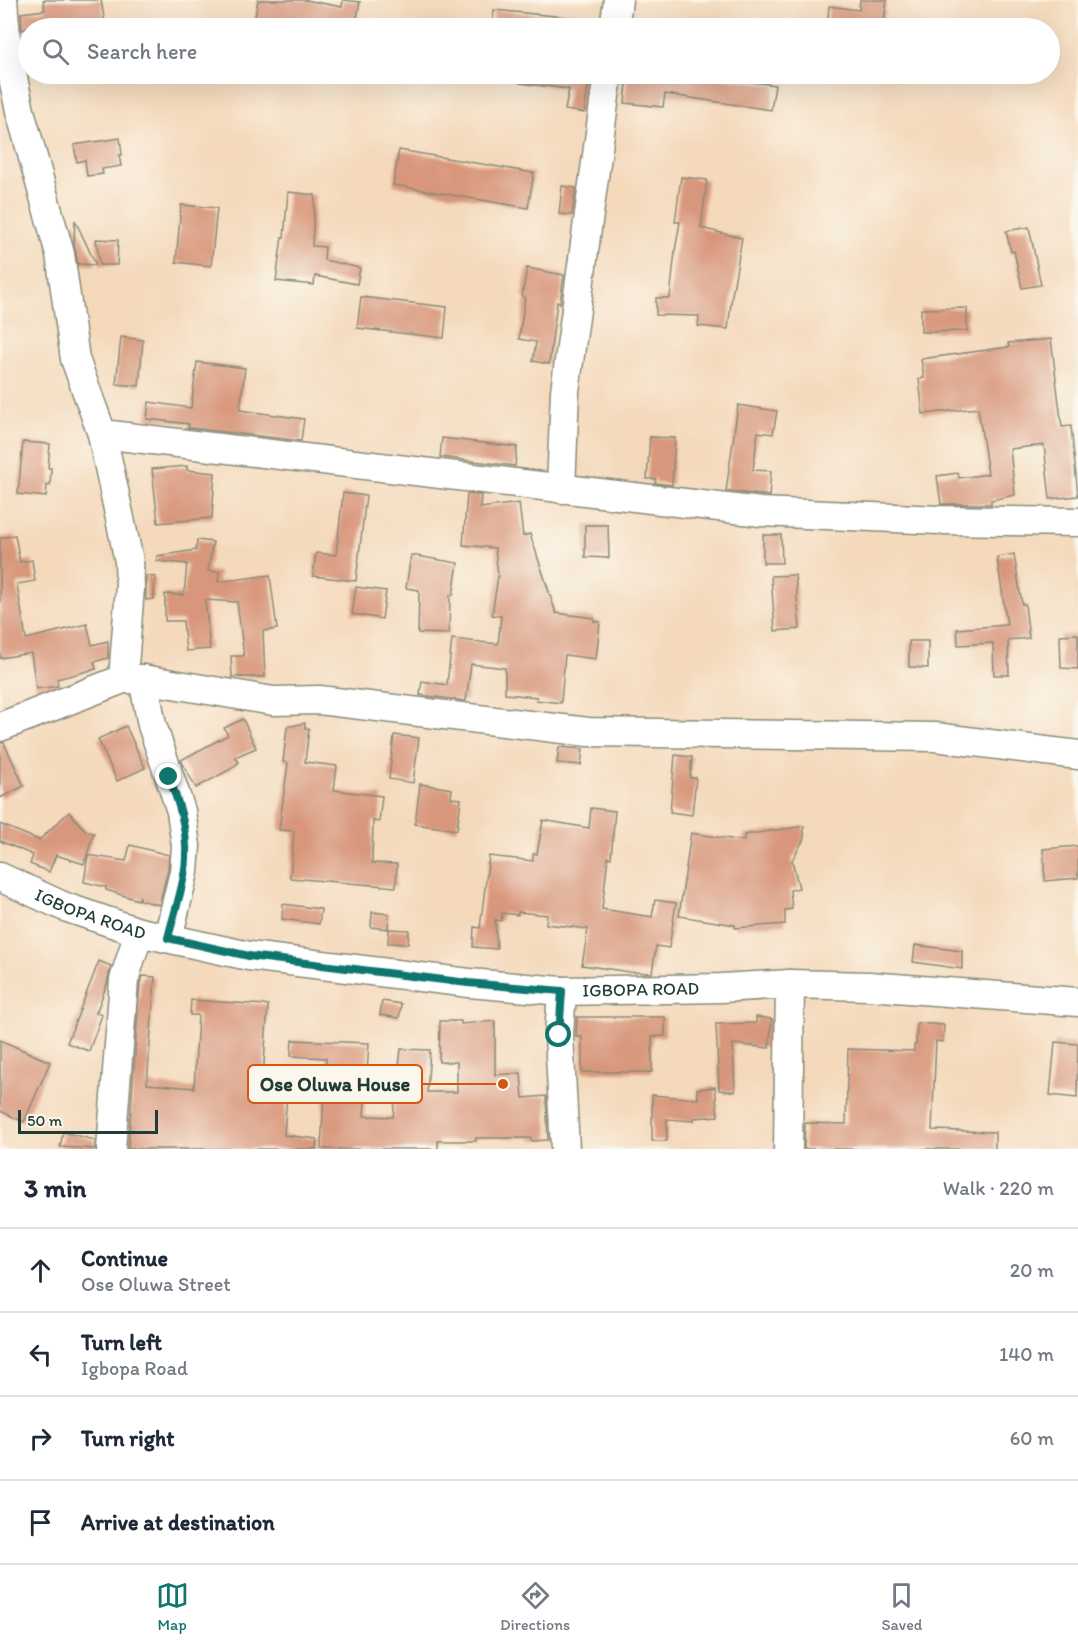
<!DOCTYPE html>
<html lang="en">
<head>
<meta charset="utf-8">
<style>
  body { margin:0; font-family:Itim,sans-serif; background:#f2f2f3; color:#1f2937 }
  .scale { position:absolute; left:18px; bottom:15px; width:140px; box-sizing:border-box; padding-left:6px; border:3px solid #1f3d34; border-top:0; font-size:16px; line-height:21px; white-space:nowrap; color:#1f3d34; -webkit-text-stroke:4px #fbf7ec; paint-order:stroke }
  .stop { position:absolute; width:18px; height:18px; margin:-14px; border:4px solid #0f766e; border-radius:50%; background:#fff }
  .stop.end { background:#0f766e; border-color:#fff; box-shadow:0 2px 6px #0008 }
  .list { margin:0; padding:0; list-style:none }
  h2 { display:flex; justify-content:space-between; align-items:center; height:78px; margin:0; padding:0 24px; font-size:26px }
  h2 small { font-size:20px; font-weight:400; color:#747a83 }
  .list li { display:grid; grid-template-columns:39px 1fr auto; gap:18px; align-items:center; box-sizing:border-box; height:84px; padding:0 24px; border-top:2px solid #e0e1e3 }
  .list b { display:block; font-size:22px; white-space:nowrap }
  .list p { margin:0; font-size:20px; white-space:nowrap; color:#747a83 }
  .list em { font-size:20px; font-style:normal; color:#747a83 }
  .icon { flex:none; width:33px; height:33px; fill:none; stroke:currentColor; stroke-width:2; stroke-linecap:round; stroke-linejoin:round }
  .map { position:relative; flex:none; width:1078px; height:1149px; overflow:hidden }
  .search { position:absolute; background:#fff; box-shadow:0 6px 24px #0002; left:18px; right:18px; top:18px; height:66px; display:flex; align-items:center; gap:15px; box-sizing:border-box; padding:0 21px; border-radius:33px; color:#747a83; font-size:22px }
  .sheet { height:414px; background:#fff }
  nav { display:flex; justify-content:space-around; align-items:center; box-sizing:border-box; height:84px; border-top:2px solid #e0e1e3; background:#fff; font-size:16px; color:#747a83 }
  nav a { display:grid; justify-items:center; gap:3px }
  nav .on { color:#0f766e }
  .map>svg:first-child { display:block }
  .building { fill:#d8977b }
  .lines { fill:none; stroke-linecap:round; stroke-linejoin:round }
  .minor-casing { stroke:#8a8b78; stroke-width:31 }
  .minor { stroke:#fff; stroke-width:28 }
  .route { stroke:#0f766e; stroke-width:8 }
  .labels { text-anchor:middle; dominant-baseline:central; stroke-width:6; stroke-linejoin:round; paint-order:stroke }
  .street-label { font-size:18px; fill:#1f3d34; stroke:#fbf7ec }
  .leader { fill:none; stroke:#d45610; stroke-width:2 }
  .callout-dot { fill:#d45610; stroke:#fbf7ec; stroke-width:2 }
  .callout { fill:#fbf7ec; stroke:#d45610; stroke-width:2 }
  .callout-label { font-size:20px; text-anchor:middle; font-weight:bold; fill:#1f3d34 }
</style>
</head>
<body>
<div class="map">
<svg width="1078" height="1149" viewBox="0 0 1078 1149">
  <rect width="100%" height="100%" fill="#fbf7ec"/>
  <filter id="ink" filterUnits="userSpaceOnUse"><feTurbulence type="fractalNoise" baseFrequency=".0167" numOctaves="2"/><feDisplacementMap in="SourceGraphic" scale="12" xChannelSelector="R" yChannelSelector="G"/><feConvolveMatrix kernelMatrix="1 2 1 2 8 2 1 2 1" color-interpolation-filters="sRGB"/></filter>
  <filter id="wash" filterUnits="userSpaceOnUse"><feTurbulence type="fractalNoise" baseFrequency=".008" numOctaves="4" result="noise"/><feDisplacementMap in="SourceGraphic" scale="24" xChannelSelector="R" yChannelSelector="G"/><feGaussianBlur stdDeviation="1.35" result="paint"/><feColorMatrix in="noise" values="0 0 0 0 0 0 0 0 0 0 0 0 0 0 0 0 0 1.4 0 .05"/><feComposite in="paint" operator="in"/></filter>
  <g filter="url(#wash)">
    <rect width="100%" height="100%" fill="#f4d9bb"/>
    <g id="blocks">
      <g class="building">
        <path d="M43 0H101L106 28H28L22 30 21 13 45 10Z"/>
        <path d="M258 0H306L342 7 343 0 360 2 355 28H253Z"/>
        <path d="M860 0H887L883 28H827L829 6 859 10Z"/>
        <path d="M494 10 576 18 575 28H492Z"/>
        <path d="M521 74H590L584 113 565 110 569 89 520 83Z"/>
        <path d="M628 74H693L775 85 771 110 665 94 663 107 625 103Z"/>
        <path d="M120 138 122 155H119L121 166 102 169 103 174 87 176 85 160 77 162 74 145Z"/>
        <path d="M399 150 534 173 528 208 393 185Z"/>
        <path d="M681 177 707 180 701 228 742 238 732 295 728 329 698 326 699 316 656 315V298H670L675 251 680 222H675Z"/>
        <path d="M562 186 576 188 572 215 559 214Z"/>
        <path d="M288 192 315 195 312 246 325 247 324 260 360 268 357 284 315 276 314 285 276 281 282 237 284 238Z"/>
        <path d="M181 205 217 208 211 266 176 262Z"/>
        <path d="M75 220 96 265 78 264 74 244Z"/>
        <path d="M1029 227 1041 285 1022 288 1014 251 1011 252 1006 231Z"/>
        <path d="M96 239 118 240 117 265H100Z"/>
        <path d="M527 268 564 275 560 303 557 302 549 364 533 361 536 342 519 339 525 297 522 296Z"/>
        <path d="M361 297 447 307 444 338 357 328Z"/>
        <path d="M967 308V331L921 332V309Z"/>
        <path d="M121 337 143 340 139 386 116 384Z"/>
        <path d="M1051 339 1062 427 1071 426 1078 496 1050 499 1044 445 1010 449 1015 495 991 500V504H941L937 476 958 473 959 478 988 474 978 408 923 414 919 379 924 378 921 359 1009 347 1008 343Z"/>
        <path d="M197 362 245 368 240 410 304 419 301 441 191 428H188L189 424 147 419 149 402 191 408Z"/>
        <path d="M738 405 777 411 773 434 758 432 753 470 771 471 769 496 726 491Z"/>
        <path d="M650 437 675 438 672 485 655 483 656 479H647Z"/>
        <path d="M442 438 517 447 515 466 440 457Z"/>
        <path d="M23 442 50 444 48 468H51L50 486 47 485 46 497 18 494Z"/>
        <path d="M187 466V470L215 473 212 518 158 523 152 469Z"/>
        <path d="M343 493 366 496 356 581 313 576 316 553 336 555Z"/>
        <path d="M467 494 481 495 480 508 519 503 523 536 530 534 556 613 594 618V621L600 622 596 659 565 655 561 703 536 700 537 697 505 694V668L471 664 466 701 420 695 422 681 447 685 452 639 498 644 501 616 492 615 498 576 495 548 463 545Z"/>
        <path d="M585 525H608L609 558 585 557Z"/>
        <path d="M15 535 20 562 32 560 35 581 17 584 26 639 87 624 92 645 108 641V658L94 662 96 669 57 679 58 686 36 689 31 653 0 658V538Z"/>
        <path d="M763 535H781L782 563H763Z"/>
        <path d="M197 540 213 542 208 571 219 572 218 582 270 575 277 629 263 631 265 677H232L231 656H244L237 602 205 600 210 649 186 651 183 621H165V594L184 595 187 564 157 561V556L196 550Z"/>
        <path d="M1014 554 1022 604H1025L1029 638 1008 640 1009 675H994L993 643 958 645 957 629 1007 625 997 557Z"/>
        <path d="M411 555 458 563 453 595H450L449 634 418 633 419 590 406 588Z"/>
        <path d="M795 575 800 629 775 631 771 576Z"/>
        <path d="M146 576 155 577 154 599 146 600Z"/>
        <path d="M356 587 386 591 382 619 352 614Z"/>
        <path d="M1078 634V669L1061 668 1060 635Z"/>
        <path d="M909 641H928V668L909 667Z"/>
        <path d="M243 719 256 748 235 757 239 762 231 769 196 788 181 760 228 735 224 728Z"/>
        <path d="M305 723V728L309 729 305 762 337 766 334 790 382 796 379 822 373 821 372 863 397 864 396 887 290 878 294 831 279 830 288 763 283 762 287 727Z"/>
        <path d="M126 726 145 768 117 781 98 739Z"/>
        <path d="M394 735 419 738 413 783 389 779Z"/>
        <path d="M0 743H4L24 786 0 798Z"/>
        <path d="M559 747 583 749 581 765 557 763Z"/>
        <path d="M675 755 692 757 690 778H696L692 815 670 812Z"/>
        <path d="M420 784 452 789 451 798 461 799 457 830 415 824Z"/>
        <path d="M591 808 615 811 611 858 608 857 602 909 652 917 655 900 676 903 669 948 656 946 652 973 630 972 582 965 588 929 546 924 547 915 518 912V915L502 913 501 921 495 920 497 949 473 947 474 927 480 928 489 856 533 861V854H537L543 820 589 828Z"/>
        <path d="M69 812 86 831 94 833 84 864 56 855 49 872 30 864 33 855 0 841V824L39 840Z"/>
        <path d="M804 826V839L792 860 799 888 790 890 792 909 785 910V924L735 928V925L679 916 691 833 744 841V835Z"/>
        <path d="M130 845 169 855 168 869 159 905 140 900V896L138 900 106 890V887L84 882 88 855 126 861Z"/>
        <path d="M1078 846V878L1045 881 1043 849Z"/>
        <path d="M283 904 321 909 319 924 282 919Z"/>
        <path d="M372 912 389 914 388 929 371 927Z"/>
        <path d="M389 929 409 930 408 944 388 943Z"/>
        <path d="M915 945 962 951V969L913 962Z"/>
        <path d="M99 961 111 966 107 984 96 1013 102 1015 89 1051 67 1043Z"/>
        <path d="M143 976 155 977 147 1084 194 1088 198 1015H190L191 1000 268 1005 262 1093 287 1095 284 1135 317 1139 316 1149H128L140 983Z"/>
        <path d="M382 1001 401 1004 399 1018 380 1015Z"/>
        <path d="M577 1017H665V1036L652 1037V1072H582V1037H576Z"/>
        <path d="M756 1017 772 1019 769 1048 733 1044 735 1092 719 1090 716 1024 756 1023Z"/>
        <path d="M440 1021H461V1024L495 1021V1075L521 1073 523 1098 546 1096 548 1140 531 1141V1138H476V1141H438V1149H321L326 1058 291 1056 292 1040 369 1043 364 1116 393 1117 401 1049 430 1050 427 1092H457V1062H439Z"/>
        <path d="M917 1023 944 1025 943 1042 936 1041 932 1130 995 1132V1149H804L805 1123 846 1124 848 1049 914 1051V1045H916Z"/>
        <path d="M0 1040 50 1062 24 1122 0 1111Z"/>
        <path d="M1055 1042 1078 1044 1077 1098 1050 1095Z"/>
        <path d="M715 1087 718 1116 694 1118V1121L667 1119V1141H652V1095L698 1099 697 1089Z"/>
        <path d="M63 1132 95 1140V1149L60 1147Z"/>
      </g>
    </g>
  </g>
  <g filter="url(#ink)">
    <use href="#blocks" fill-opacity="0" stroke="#8a8b78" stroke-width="1.5"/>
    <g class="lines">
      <g class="minor-casing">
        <g id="minor">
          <path d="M3 0 7 49 20 111 60 254 75 359 102 434 129 561 130 587 123 679H143L152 725 181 811 186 846 184 872 168 938"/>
          <path d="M614 28 618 0"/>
          <path d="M102 434 761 512 939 520 1078 522"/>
          <path d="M561 489 565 391 608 74"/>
          <path d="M143 679 273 701 319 700 588 732 935 737 1078 755"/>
          <path d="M0 727 123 679"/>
          <path id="s1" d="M0 877 65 907 139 932 249 956 469 983 562 991 721 988 790 984 869 986 1078 1002"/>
          <path d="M562 991 559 1035 565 1149"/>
          <path d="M111 1149 124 980 139 932"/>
          <path d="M788 1149 790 984"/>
        </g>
      </g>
      <use href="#minor" class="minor"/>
    </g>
  </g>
  <g class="lines" filter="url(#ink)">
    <path class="route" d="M169 777C177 799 185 821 186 845 188 876 175 909 168 938L249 956 468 983 562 991 559 1035"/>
  </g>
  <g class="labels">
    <g class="street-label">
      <text stroke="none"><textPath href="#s1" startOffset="98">IGBOPA ROAD</textPath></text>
      <text stroke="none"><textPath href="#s1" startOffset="656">IGBOPA ROAD</textPath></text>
    </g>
  </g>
  <path class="leader" d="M503 1084L422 1084"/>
  <circle class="callout-dot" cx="503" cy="1084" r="6"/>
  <rect class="callout" x="248" y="1065" width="174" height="38" rx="6"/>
  <g class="callout-label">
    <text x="335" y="1091">Ose Oluwa House</text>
  </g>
</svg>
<div class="scale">50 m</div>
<div class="stop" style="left:559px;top:1035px"></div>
<div class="stop end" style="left:169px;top:777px"></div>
<div class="search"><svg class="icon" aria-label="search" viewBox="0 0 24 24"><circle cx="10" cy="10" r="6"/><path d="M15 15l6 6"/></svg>Search here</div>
</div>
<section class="sheet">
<h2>3 min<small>Walk · 220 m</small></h2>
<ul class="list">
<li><svg class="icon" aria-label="ahead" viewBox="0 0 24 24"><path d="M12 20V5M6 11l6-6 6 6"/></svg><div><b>Continue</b><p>Ose Oluwa Street</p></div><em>20 m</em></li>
<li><svg class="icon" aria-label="left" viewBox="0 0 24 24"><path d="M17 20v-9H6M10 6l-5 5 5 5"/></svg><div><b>Turn left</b><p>Igbopa Road</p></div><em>140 m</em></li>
<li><svg class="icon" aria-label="right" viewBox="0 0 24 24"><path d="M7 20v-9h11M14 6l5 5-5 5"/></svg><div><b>Turn right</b></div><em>60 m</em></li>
<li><svg class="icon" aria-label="arrive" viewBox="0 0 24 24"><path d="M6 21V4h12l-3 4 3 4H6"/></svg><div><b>Arrive at destination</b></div></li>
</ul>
</section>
<nav>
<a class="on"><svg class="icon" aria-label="map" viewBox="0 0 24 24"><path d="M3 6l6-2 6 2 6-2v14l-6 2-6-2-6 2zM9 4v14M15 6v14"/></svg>Map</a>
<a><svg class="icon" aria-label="directions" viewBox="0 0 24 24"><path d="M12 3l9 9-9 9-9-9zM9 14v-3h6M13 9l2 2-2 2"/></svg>Directions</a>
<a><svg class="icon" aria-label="saved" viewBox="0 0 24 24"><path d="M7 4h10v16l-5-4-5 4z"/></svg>Saved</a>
</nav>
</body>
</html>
